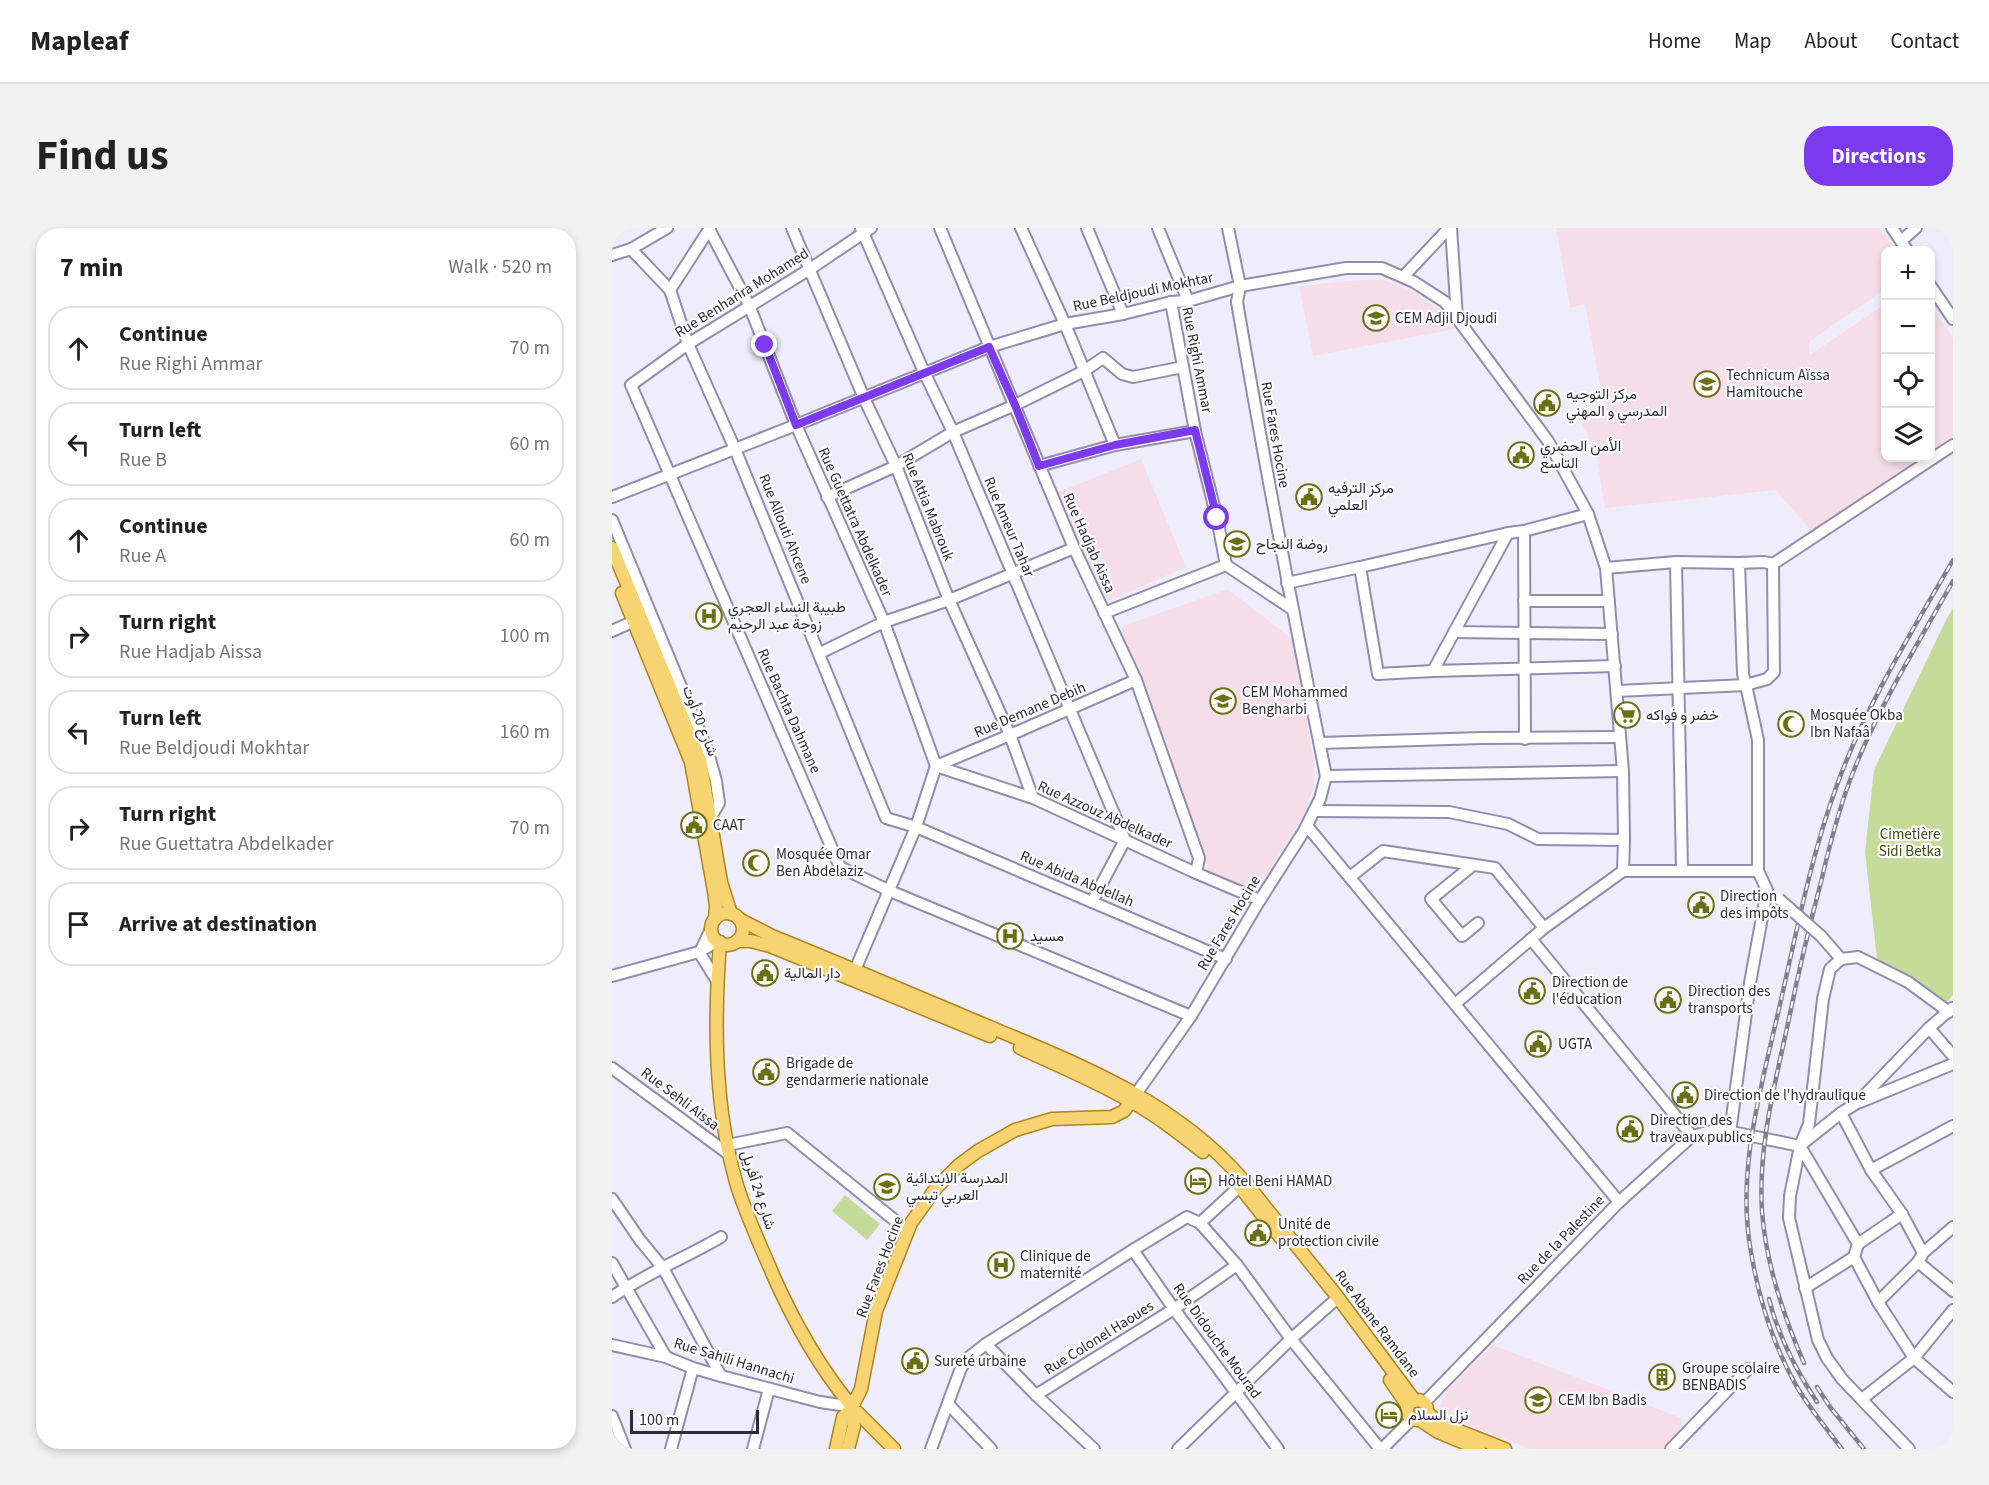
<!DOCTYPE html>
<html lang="en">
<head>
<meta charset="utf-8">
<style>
  body { margin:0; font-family:"Source Sans 3",Vazirmatn,sans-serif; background:#f2f2f2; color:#222 }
  .controls { position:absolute; right:18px; top:18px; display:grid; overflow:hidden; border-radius:12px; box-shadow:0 3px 9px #0003 }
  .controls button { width:54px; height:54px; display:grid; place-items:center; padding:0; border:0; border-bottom:2px solid #e0e0e0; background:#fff; color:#222; font:30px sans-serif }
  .scale { position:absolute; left:18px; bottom:15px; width:129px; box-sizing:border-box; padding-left:6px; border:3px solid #2d2b38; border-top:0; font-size:16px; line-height:21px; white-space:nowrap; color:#2d2b38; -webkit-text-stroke:4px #fdfdfd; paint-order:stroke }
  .stop { position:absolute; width:18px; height:18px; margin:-14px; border:4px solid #7c3aed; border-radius:50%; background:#fff }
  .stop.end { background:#7c3aed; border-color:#fff; box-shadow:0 2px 6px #0008 }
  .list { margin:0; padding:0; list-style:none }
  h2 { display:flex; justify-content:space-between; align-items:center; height:78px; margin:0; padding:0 24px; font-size:26px }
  h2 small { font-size:20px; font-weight:400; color:#767676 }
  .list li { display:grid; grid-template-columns:39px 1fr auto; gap:18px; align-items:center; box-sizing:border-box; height:84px; margin:0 12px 12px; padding:0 12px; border:2px solid #e0e0e0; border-radius:24px }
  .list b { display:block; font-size:22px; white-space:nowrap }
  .list p { margin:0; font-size:20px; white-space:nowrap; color:#767676 }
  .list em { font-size:20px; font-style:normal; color:#767676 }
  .icon { flex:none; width:33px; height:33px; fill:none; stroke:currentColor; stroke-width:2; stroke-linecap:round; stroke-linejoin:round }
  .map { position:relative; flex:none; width:1341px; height:1221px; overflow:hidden; border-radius:24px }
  header { display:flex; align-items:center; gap:36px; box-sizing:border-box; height:84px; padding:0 30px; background:#fff; border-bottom:2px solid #e0e0e0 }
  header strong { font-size:28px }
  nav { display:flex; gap:33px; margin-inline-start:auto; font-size:21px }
  .intro { display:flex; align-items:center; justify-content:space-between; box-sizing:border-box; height:144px; padding:0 36px }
  h1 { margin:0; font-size:42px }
  .button { padding:15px 27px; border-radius:24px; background:#7c3aed; color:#fff; font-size:21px; font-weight:700 }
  main { display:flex; gap:36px; padding:0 36px }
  aside { flex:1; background:#fff; border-radius:24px; box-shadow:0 3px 9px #0003 }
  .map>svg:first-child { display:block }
  .education { fill:#f6dee8 }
  .green { fill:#c5db9a }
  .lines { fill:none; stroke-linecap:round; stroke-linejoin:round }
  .minor-casing { stroke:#928dae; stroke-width:14 }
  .major-casing { stroke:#ad8520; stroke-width:15 }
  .minor { stroke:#fff; stroke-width:10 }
  .major { stroke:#f7d371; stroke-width:12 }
  .rail-casing { stroke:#82808e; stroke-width:4.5 }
  .rail { stroke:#fdfdfd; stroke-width:2; stroke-dasharray:7; stroke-linecap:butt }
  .minor-bridge-casing { stroke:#928dae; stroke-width:14; stroke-linecap:butt }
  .minor-bridge { stroke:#fff; stroke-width:10 }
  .route { stroke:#7c3aed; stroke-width:8 }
  .labels { text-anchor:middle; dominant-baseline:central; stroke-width:4.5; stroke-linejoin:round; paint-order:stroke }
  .street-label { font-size:15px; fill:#2d2b38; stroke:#fdfdfd }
  .poi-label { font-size:15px; fill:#2d2b38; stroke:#fdfdfd; text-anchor:start }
  .park-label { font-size:15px; fill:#3f4f13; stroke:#fdfdfd }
</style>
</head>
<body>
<header>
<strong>Mapleaf</strong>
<nav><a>Home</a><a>Map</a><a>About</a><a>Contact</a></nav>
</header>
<div class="intro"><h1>Find us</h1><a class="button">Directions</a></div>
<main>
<aside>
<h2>7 min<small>Walk · 520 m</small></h2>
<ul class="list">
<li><svg class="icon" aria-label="ahead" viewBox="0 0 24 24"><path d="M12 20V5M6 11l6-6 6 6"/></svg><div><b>Continue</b><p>Rue Righi Ammar</p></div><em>70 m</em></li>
<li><svg class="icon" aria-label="left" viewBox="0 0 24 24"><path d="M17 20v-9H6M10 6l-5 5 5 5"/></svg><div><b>Turn left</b><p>Rue B</p></div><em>60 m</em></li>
<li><svg class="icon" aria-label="ahead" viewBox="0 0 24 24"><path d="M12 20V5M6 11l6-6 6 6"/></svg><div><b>Continue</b><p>Rue A</p></div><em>60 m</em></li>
<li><svg class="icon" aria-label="right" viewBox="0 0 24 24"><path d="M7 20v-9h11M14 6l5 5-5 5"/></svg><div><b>Turn right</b><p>Rue Hadjab Aissa</p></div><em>100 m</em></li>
<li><svg class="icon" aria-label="left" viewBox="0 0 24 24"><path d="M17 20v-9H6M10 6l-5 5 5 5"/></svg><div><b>Turn left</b><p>Rue Beldjoudi Mokhtar</p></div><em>160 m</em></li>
<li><svg class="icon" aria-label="right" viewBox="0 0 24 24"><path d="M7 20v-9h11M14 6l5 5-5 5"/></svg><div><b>Turn right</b><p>Rue Guettatra Abdelkader</p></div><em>70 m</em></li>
<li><svg class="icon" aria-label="arrive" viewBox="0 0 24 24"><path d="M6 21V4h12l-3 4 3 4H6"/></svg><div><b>Arrive at destination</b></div></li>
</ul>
</aside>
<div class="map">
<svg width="1341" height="1221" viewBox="0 0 1341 1221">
  <rect width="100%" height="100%" fill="#efedfc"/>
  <g class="education">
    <path d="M944 0H1268L1284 22H1274L1273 61 1197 114 1198 127 1273 76 1274 230H1309L1199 303 1164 262 993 280 983 220 969 196 993 184 973 76 958 80Z"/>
    <path d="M769 51 798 62 825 80 843 101 701 128 687 58 735 53Z"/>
    <path d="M1318 75 1341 110V208L1319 223Z"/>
    <path d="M529 231 574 339 492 375 444 265Z"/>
    <path d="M616 361 680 411 702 535 701 561 691 589 640 669 601 653 505 409 511 398Z"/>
    <path d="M881 1117 1072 1191 1066 1205 1051 1221H918L826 1185 833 1165Z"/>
  </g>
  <g class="green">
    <path d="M1341 380V767L1333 776 1265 731 1253 624 1262 542 1335 390Z"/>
    <path d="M233 967 268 996 255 1012 220 983Z"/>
  </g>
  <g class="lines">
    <g class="minor-casing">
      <g id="minor">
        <path d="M180 0 252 170 284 238 337 372 398 507 421 570"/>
        <path d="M249 0 312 144 341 204 513 612 480 674"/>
        <path d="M259 0 198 41 76 116 19 157 228 639 278 663 579 788"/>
        <path d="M328 0 462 320 524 452 587 630 584 645"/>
        <path d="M409 0 453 96 503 217"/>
        <path d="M475 0 511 86"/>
        <path d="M546 0 576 73"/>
        <path d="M839 0 845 89"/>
        <path d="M1280 0 1295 22"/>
        <path d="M97 1 137 77 184 197 272 394 324 538"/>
        <path d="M1289 13 1304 0"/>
        <path d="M19 21 58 62 76 116 123 221 274 590 304 599 614 731"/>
        <path d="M0 27 19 21 55 0"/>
        <path d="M791 49 837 0"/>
        <path d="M1318 57 1341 91"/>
        <path d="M58 62 98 0"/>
        <path d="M559 74 583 203 605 290 614 337"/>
        <path d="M427 238 503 217 583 203"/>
        <path d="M0 269 184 197 377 119 453 96 511 86 559 74 576 73 628 58 734 40H770L802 54 833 74 936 213 976 286"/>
        <path d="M215 269 284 238 341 204 403 177 472 143 491 130 510 146 521 149 571 139"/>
        <path d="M0 292 96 524 104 553 107 575 99 589"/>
        <path d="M912 303 913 511"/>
        <path d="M1064 334 1070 642"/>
        <path d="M1161 336 1341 217"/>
        <path d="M748 339 896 305"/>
        <path d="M994 340 1064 334 1127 335 1131 446 1134 457 1155 451 1162 444 1161 336 1152 334 1127 335"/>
        <path d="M675 355 748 339 766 446 821 443 896 305 912 303 976 286 994 340 1011 543 1012 612 1011 643 932 700 843 776"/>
        <path d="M912 373H997"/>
        <path d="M492 385 614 337 680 381"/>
        <path d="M0 403 27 391"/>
        <path d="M842 404 1000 406"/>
        <path d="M208 425 272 394 337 372 462 320"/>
        <path d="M821 443 1003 438"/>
        <path d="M1005 463 1134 457 1146 512V643"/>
        <path d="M708 515 870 510 1008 509"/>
        <path d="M324 538 421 570 584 645 648 672"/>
        <path d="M324 538 398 507 524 452"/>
        <path d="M714 548 1011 543"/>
        <path d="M702 583 837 584 896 596 926 611 1012 612"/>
        <path d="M695 598 1007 974"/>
        <path d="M861 637 819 671 850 708 866 695"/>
        <path d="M1011 643H1146L1155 662 1138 755 1118 905"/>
        <path d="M738 649 771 623 883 640 932 700"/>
        <path d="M1209 708 1229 731"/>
        <path d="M919 711 1080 908"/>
        <path d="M87 724 105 753"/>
        <path d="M88 724 100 699"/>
        <path d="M243 742 304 599 324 538"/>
        <path d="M0 748 87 724 106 713"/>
        <path d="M1317 800 1341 828"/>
        <path d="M0 840 118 927"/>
        <path d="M524 866 579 788 648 672 692 603 708 571 714 548C682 390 652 233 625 74L628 58 616 0"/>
        <path d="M1248 874 1341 836"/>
        <path d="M1229 885 1259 942 1290 986 1311 1025"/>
        <path d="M1190 916 1229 885 1245 875 1317 800 1340 780"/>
        <path d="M116 917 175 905 296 1003"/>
        <path d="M1259 942 1341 898"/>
        <path d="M0 971 28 1012 51 1040 109 1148"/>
        <path d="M588 995 625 1037 679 1111 768 1221"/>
        <path d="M1246 1016 1290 986"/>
        <path d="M521 1022 562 1081 666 1221"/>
        <path d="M1306 1034 1341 1063"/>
        <path d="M0 1035 54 1129"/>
        <path d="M1193 1060 1242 1029"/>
        <path d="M0 1069C33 1046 73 1030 109 1009"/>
        <path d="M1266 1074 1306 1034 1311 1025 1341 999"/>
        <path d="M374 1116 424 1167 482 1221"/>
        <path d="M0 1117 54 1129 81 1140 109 1148 208 1174 235 1178"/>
        <path d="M424 1167 562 1081 625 1037"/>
        <path d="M1250 1171 1302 1130 1341 1082"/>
        <path d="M812 1175 1007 974 1080 908 1099 903 1125 905 1188 918 1246 1016 1242 1029 1266 1074 1302 1130 1341 1164"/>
        <path d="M337 1177 379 1221"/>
        <path d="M0 1188 13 1221"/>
        <path d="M59 1221 81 1140"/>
        <path d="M141 1221 157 1161"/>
        <path d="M319 1221 349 1140 356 1130 374 1116 521 1022 575 989 588 995 627 959"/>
        <path d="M566 1221 679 1111 721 1074"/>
        <path d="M770 1221 800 1191"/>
        <path d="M1059 1221 1136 1141"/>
        <path d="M1297 1221 1230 1151 1215 1130 1206 1112 1177 990 1178 968 1188 918 1197 896 1211 771 1218 741 1229 731 1246 729 1296 754 1337 784"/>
      </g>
    </g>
    <g class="major-casing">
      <g id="major">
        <path d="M0 320 88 532 109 654 119 686"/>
        <path d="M10 365 79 534 102 663 104 678 103 691"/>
        <circle cx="115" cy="701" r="16"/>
        <path d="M127 691 160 708C225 734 289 762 354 789 453 831 559 868 631 952"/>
        <path d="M125 713H139L158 718 378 808"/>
        <path d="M108 714C102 794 102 876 124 954 133 985 148 1016 161 1047 181 1092 206 1137 237 1175"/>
        <path d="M408 820C445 837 483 853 518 873 544 887 568 906 591 924"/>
        <path d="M634 955 724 1067 803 1173"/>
        <path d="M628 959 669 1010"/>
        <path d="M778 1152 796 1178"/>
        <circle cx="805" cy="1182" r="10"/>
        <path d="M242 1175 249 1161 264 1083 299 995 324 960 347 937 366 923 403 902 440 891 500 889 512 883 524 867"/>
        <path d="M245 1184 282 1221"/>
        <path d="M815 1185 832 1197 893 1221"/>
        <path d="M808 1192 826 1204 867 1221"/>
        <path d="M224 1221 231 1189 236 1184"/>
        <path d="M236 1221 242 1198 240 1186"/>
      </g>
    </g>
    <use href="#minor" class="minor"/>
    <use href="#major" class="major"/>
    <g class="rail-casing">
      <g id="rail">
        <path d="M1157 1071C1166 1107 1185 1144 1205 1174"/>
        <path d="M1192 1135C1171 1087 1154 1036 1150 983 1146 921 1162 860 1175 800 1185 751 1196 703 1209 654 1218 615 1228 575 1244 537 1270 473 1307 414 1341 353"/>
        <path d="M1205 1159 1218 1179 1252 1221"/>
        <path d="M1230 1221C1215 1201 1198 1181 1185 1159 1161 1117 1147 1072 1139 1024 1125 949 1146 871 1163 798 1182 718 1197 633 1225 557 1254 477 1299 405 1341 332"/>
      </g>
    </g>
    <use href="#rail" class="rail"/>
    <g class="minor-bridge-casing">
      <path id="minor-bridge" d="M1167 671 1209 708"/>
    </g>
    <use href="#minor-bridge" class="minor-bridge"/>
  </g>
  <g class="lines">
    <path class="route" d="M153 117 184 197 377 119 403 177 427 238 503 217 583 202 605 290"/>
  </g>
  <defs>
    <g id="school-ring" transform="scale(1.35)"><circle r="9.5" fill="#fdfdfd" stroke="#6c7015" stroke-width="1.5"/><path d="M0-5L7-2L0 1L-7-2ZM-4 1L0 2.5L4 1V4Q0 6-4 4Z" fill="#6c7015"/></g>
    <g id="civic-ring" transform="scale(1.35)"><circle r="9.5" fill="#fdfdfd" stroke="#6c7015" stroke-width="1.5"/><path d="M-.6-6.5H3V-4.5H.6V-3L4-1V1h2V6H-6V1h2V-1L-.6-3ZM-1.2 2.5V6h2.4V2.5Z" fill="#6c7015"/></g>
    <g id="hospital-ring" transform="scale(1.35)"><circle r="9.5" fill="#fdfdfd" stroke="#6c7015" stroke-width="1.5"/><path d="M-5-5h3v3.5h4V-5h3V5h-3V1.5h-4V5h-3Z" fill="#6c7015"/></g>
    <g id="supermarket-ring" transform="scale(1.35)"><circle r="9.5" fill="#fdfdfd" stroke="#6c7015" stroke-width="1.5"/><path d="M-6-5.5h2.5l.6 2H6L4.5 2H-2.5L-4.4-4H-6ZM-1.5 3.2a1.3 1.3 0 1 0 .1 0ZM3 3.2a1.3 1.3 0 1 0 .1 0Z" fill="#6c7015"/></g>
    <g id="mosque-ring" transform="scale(1.35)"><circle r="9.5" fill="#fdfdfd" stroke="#6c7015" stroke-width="1.5"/><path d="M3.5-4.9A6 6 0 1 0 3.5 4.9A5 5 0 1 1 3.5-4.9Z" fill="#6c7015"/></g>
    <g id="hotel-ring" transform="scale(1.35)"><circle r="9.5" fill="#fdfdfd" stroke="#6c7015" stroke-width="1.5"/><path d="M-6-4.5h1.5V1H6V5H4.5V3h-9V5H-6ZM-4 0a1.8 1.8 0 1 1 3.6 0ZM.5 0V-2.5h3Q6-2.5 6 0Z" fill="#6c7015"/></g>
    <g id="building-ring" transform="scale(1.35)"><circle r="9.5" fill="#fdfdfd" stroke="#6c7015" stroke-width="1.5"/><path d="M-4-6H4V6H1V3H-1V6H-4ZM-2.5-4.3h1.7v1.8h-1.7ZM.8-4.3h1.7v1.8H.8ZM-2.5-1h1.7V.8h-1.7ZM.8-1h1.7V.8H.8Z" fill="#6c7015"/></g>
  </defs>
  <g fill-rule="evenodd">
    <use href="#school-ring" x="764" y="90"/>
    <use href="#school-ring" x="1095" y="156"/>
    <use href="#civic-ring" x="935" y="175"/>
    <use href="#civic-ring" x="909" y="227"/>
    <use href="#civic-ring" x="697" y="269"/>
    <use href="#school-ring" x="625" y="316"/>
    <use href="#hospital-ring" x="97" y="388"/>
    <use href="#school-ring" x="611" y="473"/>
    <use href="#supermarket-ring" x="1015" y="487"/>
    <use href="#mosque-ring" x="1179" y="496"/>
    <use href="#civic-ring" x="82" y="597"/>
    <use href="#mosque-ring" x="144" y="635"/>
    <use href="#civic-ring" x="1089" y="677"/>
    <use href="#hospital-ring" x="398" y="708"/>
    <use href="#civic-ring" x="153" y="745"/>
    <use href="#civic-ring" x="920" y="763"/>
    <use href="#civic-ring" x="1056" y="772"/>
    <use href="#civic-ring" x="926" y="816"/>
    <use href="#civic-ring" x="154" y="844"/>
    <use href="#civic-ring" x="1073" y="867"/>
    <use href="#civic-ring" x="1018" y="901"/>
    <use href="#hotel-ring" x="586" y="953"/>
    <use href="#school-ring" x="275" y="959"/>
    <use href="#civic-ring" x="646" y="1005"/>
    <use href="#hospital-ring" x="389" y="1037"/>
    <use href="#civic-ring" x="303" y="1133"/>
    <use href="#building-ring" x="1050" y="1149"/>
    <use href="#school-ring" x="926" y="1172"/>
    <use href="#hotel-ring" x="777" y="1187"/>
  </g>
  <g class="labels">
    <g class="street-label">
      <text transform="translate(531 64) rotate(-12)">Rue Beldjoudi Mokhtar</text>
      <text transform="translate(130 65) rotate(-32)">Rue Benharira Mohamed</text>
      <text transform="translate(585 132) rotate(79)">Rue Righi Ammar</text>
      <text transform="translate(663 207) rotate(80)">Rue Fares Hocine</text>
      <text transform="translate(316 279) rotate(68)">Rue Attia Mabrouk</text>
      <text transform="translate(243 294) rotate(66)">Rue Guettatra Abdelkader</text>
      <text transform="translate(397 299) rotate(67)">Rue Ameur Tahar</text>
      <text transform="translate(173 301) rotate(68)">Rue Allouti Ahcene</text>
      <text transform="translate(477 315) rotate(66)">Rue Hadjab Aissa</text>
      <text transform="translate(418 482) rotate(-23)">Rue Demane Debih</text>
      <text transform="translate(177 483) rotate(66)">Rue Bachta Dahmane</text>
      <text transform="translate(88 493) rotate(69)">شارع 20 أوت</text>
      <text transform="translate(493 587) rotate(24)">Rue Azzouz Abdelkader</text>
      <text transform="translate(465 651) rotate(23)">Rue Abida Abdellah</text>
      <text transform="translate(617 695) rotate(-59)">Rue Fares Hocine</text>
      <text transform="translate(68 871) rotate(37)">Rue Sehli Aissa</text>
      <text transform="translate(146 962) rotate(72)">شارع 24 أفريل</text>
      <text transform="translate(949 1012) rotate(-46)">Rue de la Palestine</text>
      <text transform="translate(268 1039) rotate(-69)">Rue Fares Hocine</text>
      <text transform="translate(765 1096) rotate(53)">Rue Abane Ramdane</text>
      <text transform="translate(487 1110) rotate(-32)">Rue Colonel Haoues</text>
      <text transform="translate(605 1113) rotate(54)">Rue Didouche Mourad</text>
      <text transform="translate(122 1133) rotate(17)">Rue Sahili Hannachi</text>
    </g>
    <g class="poi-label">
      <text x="783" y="90">CEM Adjil Djoudi</text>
      <text x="1114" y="147">Technicum Aïssa<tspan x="1114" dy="17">Hamitouche</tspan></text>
      <text x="954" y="166">مركز التوجيه<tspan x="954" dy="17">المدرسي و المهني</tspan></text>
      <text x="928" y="218">الأمن الحضري<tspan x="928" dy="17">التاسع</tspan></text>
      <text x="716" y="260">مركز الترفيه<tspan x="716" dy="17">العلمي</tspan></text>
      <text x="644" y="316">روضة النجاح</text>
      <text x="116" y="379">طبيبة النساء العجري<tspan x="116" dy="17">زوجة عبد الرحيم</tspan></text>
      <text x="630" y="464">CEM Mohammed<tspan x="630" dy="17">Bengharbi</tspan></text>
      <text x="1034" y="487">خضر و فواكه</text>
      <text x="1198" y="487">Mosquée Okba<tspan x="1198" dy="17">Ibn Nafaâ</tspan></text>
      <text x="101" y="597">CAAT</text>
      <text x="164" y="626">Mosquée Omar<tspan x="164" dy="17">Ben Abdelaziz</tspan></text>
      <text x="1108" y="668">Direction<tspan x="1108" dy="17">des impôts</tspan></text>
      <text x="418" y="708">مسيد</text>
      <text x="172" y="745">دار المالية</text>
      <text x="940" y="754">Direction de<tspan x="940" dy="17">l'éducation</tspan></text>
      <text x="1076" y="763">Direction des<tspan x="1076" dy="17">transports</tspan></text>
      <text x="946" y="816">UGTA</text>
      <text x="174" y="835">Brigade de<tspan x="174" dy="17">gendarmerie nationale</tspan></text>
      <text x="1092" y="867">Direction de l'hydraulique</text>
      <text x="1038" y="892">Direction des<tspan x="1038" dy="17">traveaux publics</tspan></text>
      <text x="294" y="950">المدرسة الابتدائية<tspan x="294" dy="17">العربي تبسي</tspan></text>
      <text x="606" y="953">Hôtel Beni HAMAD</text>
      <text x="666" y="996">Unité de<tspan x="666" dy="17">protection civile</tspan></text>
      <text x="408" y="1028">Clinique de<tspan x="408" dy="17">maternité</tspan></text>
      <text x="322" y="1133">Sureté urbaine</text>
      <text x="1070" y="1140">Groupe scolaire<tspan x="1070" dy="17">BENBADIS</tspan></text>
      <text x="946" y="1172">CEM Ibn Badis</text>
      <text x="796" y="1187">نزل السلام</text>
    </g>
    <g class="park-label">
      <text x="1298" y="606">Cimetière<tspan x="1298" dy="17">Sidi Betka</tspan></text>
    </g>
  </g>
</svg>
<div class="controls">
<button>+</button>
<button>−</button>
<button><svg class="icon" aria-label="locate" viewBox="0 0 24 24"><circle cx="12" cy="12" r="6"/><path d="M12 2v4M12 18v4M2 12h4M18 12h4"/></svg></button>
<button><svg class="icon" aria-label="layers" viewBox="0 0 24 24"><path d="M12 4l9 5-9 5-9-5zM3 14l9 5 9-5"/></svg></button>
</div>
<div class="scale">100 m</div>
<div class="stop" style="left:605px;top:290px"></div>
<div class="stop end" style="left:153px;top:117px"></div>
</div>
</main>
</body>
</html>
